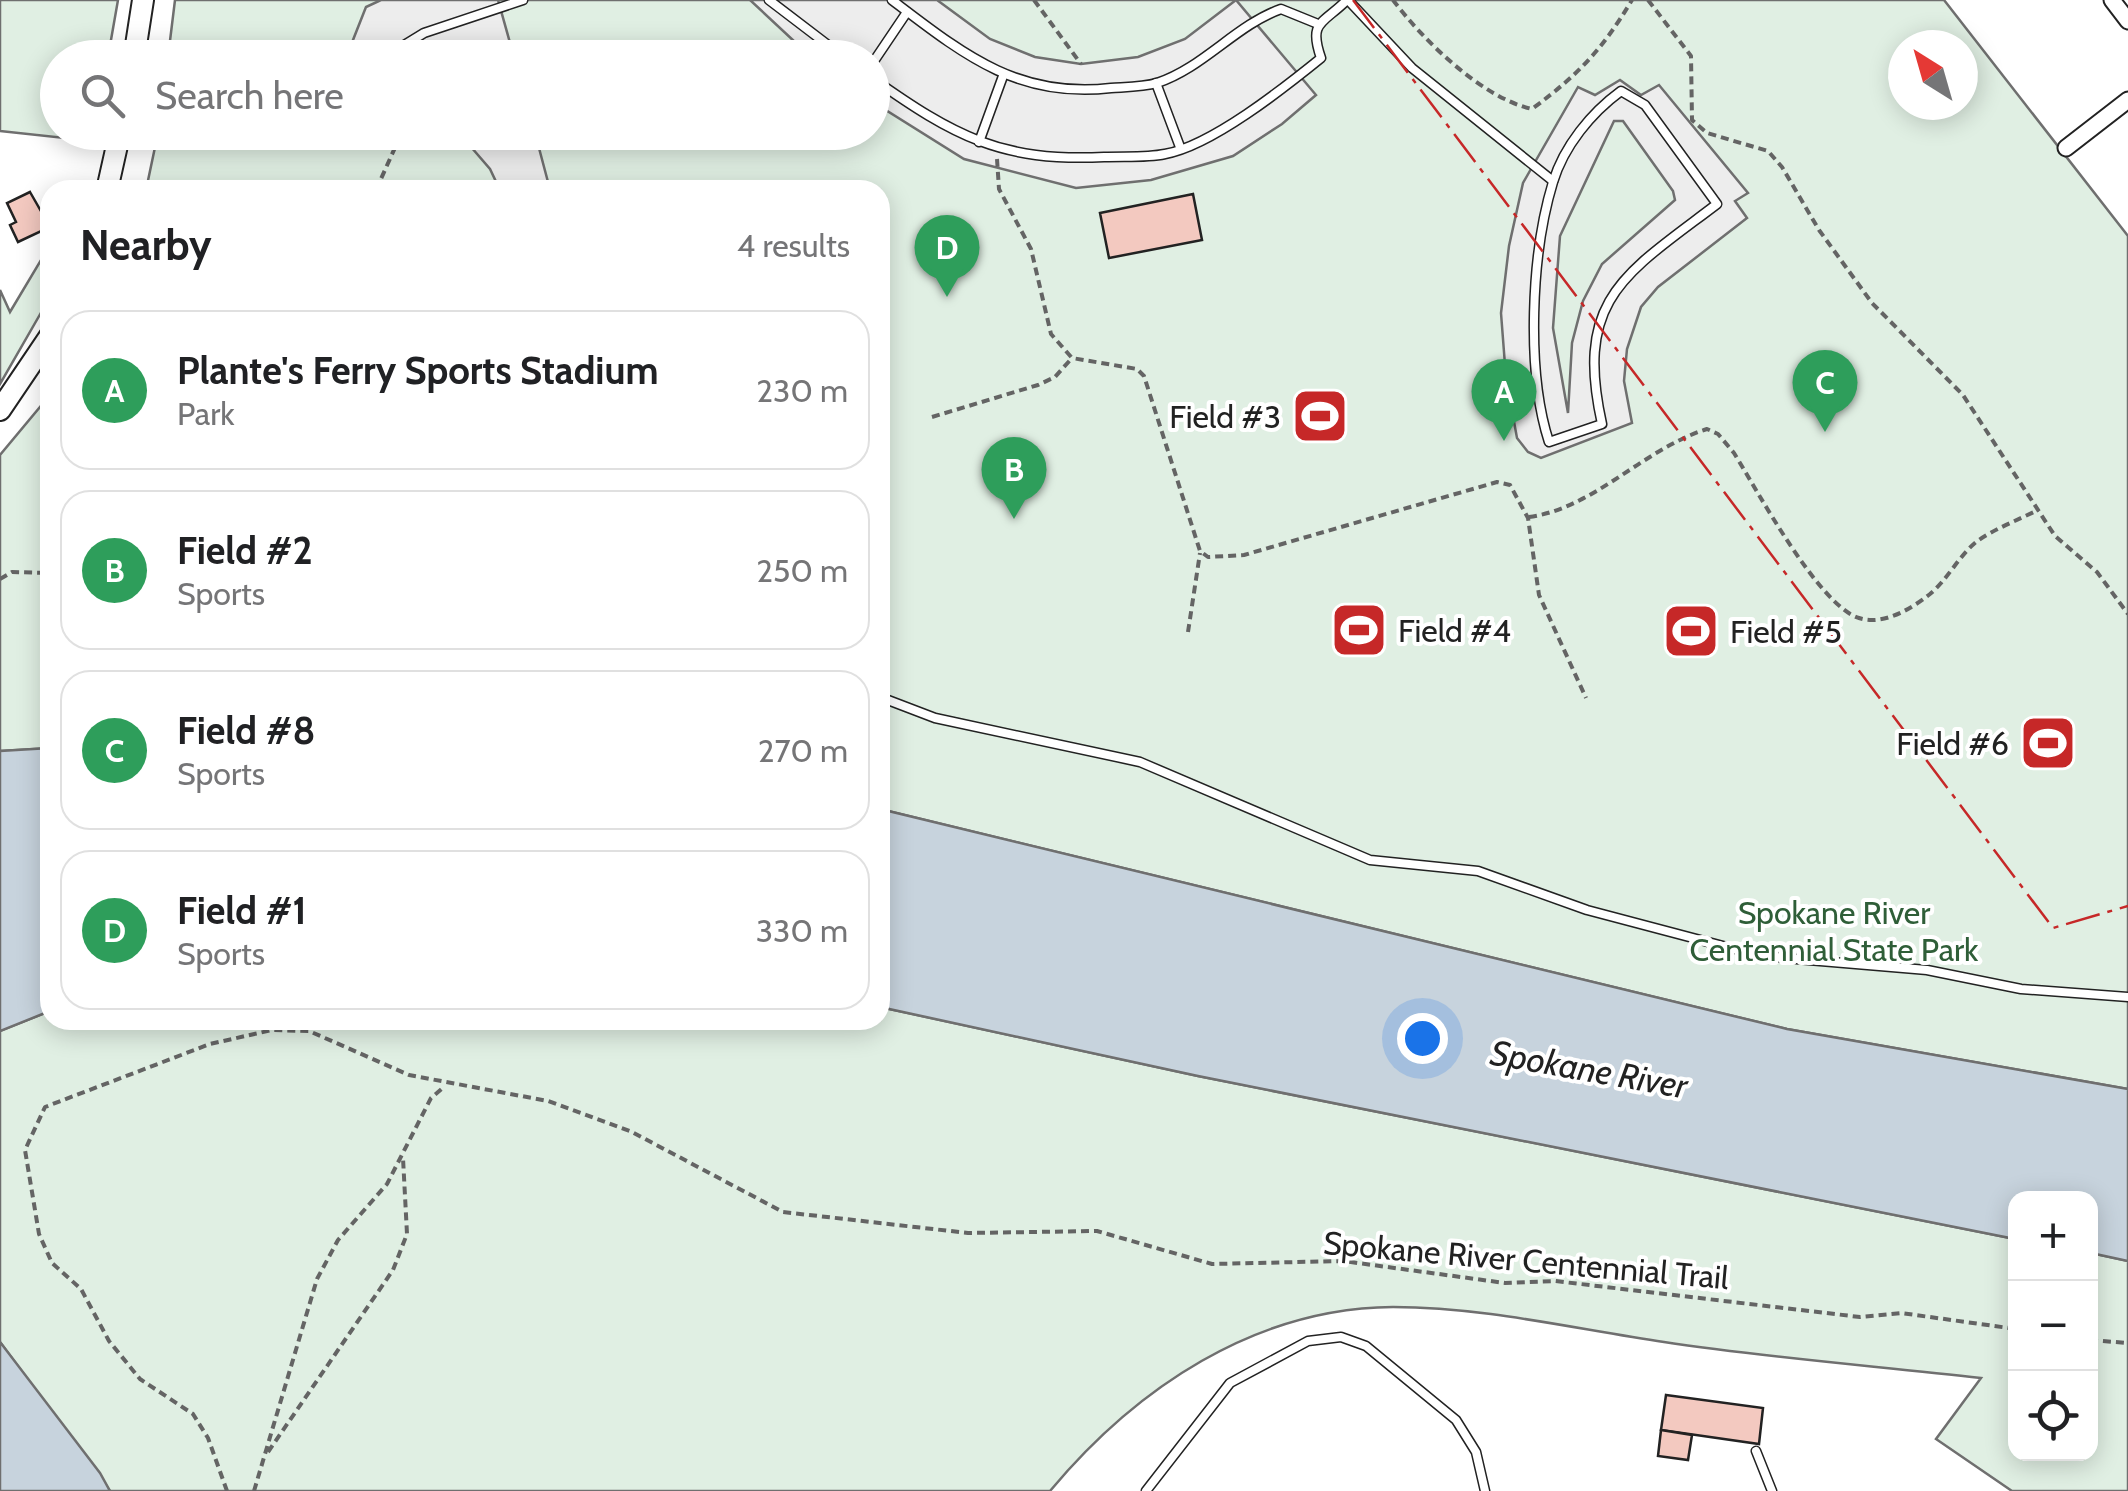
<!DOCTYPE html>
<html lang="en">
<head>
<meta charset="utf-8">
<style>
  body { margin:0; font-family:Cabin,sans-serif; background:#f6f6f6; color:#202124 }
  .controls { position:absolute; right:30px; bottom:30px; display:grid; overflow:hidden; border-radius:20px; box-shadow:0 5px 25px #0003 }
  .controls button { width:90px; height:90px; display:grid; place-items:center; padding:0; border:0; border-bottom:2px solid #e0e0e0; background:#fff; color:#202124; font:50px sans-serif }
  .compass { position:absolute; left:1888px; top:30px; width:90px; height:90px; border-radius:50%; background:#fff; box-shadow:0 5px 25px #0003; rotate:323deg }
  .you { position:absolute; left:1422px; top:1038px; width:35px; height:35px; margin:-25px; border:8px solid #fff; border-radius:50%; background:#1a73e8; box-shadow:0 0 0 15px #1a73e833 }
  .badge { display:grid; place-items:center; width:65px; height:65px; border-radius:50%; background:#d93025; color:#fff; font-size:32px; font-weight:700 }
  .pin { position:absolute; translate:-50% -82px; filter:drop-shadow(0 2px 5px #0008) }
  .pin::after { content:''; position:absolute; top:52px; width:35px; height:30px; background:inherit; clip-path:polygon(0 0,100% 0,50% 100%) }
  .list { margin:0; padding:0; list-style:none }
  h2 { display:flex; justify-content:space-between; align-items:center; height:130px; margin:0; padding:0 40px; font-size:42px }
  h2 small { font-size:32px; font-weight:400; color:#757577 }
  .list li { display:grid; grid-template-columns:65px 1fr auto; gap:30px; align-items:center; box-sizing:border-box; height:160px; margin:0 20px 20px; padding:0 20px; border:2px solid #e0e0e0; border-radius:30px }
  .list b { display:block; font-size:38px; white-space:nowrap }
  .list p { margin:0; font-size:32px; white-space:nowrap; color:#757577 }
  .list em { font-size:32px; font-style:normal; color:#757577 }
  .icon { flex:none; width:55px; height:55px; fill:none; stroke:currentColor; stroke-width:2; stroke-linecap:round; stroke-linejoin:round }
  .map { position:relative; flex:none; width:2128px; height:1491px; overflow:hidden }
  .search { position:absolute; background:#fff; box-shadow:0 5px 25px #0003; left:40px; top:40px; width:850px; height:110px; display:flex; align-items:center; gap:25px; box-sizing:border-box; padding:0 35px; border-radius:55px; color:#757577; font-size:38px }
  .panel { position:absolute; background:#fff; box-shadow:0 5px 25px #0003; left:40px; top:180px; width:850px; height:850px; border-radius:30px }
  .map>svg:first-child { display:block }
  .green { fill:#e0efe3; stroke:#6f6f6f; stroke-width:2.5; fill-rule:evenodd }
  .parking { fill:#ededed; stroke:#6f6f6f; stroke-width:2.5; fill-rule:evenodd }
  .water { fill:#c7d3dd; stroke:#6f6f6f; stroke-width:2.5 }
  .building { fill:#f3c9c0; stroke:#222; stroke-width:2.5 }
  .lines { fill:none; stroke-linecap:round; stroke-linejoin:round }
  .service-casing { stroke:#222; stroke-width:11 }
  .minor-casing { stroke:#222; stroke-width:19 }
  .tertiary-casing { stroke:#222; stroke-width:24 }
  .path { stroke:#646464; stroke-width:4; stroke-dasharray:8 5; stroke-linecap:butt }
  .service { stroke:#fff; stroke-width:8 }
  .minor { stroke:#fff; stroke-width:15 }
  .tertiary { stroke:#fff; stroke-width:20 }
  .power { stroke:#c62828; stroke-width:2.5; stroke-dasharray:35 8 5 8; stroke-linecap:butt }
  .labels { text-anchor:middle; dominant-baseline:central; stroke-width:8; stroke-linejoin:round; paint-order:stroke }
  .poi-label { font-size:32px; fill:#222; stroke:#fff; text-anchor:end }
  .park-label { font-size:32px; fill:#2f5e38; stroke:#fff }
  .street-label { font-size:32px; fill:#222; stroke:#fff }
  .water-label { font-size:35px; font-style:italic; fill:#222; stroke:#fff }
</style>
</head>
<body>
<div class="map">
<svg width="2128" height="1491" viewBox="0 0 2128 1491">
  <rect width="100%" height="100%" fill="#fff"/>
  <g class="green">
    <path d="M0 0H118L108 57 58 58V132L94 133 92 141 0 131Z"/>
    <path d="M175 0H1944L2128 236V1089L1787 1029 880 809V190H146L158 133 872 132V58L168 57ZM1903 45H1963V105H1903Z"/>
    <path d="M50 245V297L0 384V290L10 312Z"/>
    <path d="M50 395V748L0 751V455Z"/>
    <path d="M880 1007 1198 1076 2015 1239 2016 1454H2090L2091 1253 2128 1261V1491H2012L1936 1439 1981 1378C1876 1366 1769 1358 1664 1342 1575 1329 1484 1307 1393 1307 1255 1308 1136 1388 1050 1491H110L0 1342V1031L50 1011V1020H880Z"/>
  </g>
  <g class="parking">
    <path d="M381 0H498L514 57H356L353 40 366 7Z"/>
    <path d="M750 0H937L990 39 1035 57 1081 64 1138 57 1185 39 1236 0 1316 95 1282 124 1233 156 1151 180 1076 188 964 159 873 102 872 58 811 57Z"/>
    <path d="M1620 80 1641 95 1659 85 1748 193 1735 201 1747 218 1658 287 1641 307 1627 349 1624 381 1632 423 1541 458 1528 452 1517 438 1506 378 1501 313 1509 246 1523 183 1578 87 1595 95ZM1614 121H1623L1673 191 1675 200 1602 264 1583 301 1572 343 1568 413 1553 328 1560 236Z"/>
    <path d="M459 133H535L548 182 500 190 490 169Z"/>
  </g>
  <g class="water">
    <path d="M50 748V1011L0 1031V751Z"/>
    <path d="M880 809 1787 1029 2128 1089V1261L2091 1253 2090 1198H2016L2015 1239 1198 1076 880 1007Z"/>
    <path d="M0 1342 100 1473 110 1491H0Z"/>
  </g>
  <g class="building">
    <path d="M30 192 50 227 18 242 10 225 16 222 7 203Z"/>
    <path d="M1193 194 1202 240 1109 258 1100 213Z"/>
    <path d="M1666 1395 1763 1408 1759 1444 1661 1430Z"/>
    <path d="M1661 1430 1692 1435 1688 1460 1658 1456Z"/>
  </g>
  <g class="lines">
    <g class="service-casing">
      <g id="service">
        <path d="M769 0 845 58"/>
        <path d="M892 0C963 54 1018 99 1111 88 1125 87 1143 87 1157 83 1203 68 1236 25 1281 9L1318 24"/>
        <path d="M1348 0 1412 68 1553 181"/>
        <path d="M136 50 191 58"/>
        <path d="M372 58 393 52 424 33 523 0"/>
        <path d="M872 64 907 12"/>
        <path d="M872 78C954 136 1001 162 1104 157 1124 156 1146 158 1165 154 1211 146 1284 88 1321 58 1308 21 1323 24 1347 0"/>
        <path d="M1156 83 1180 147"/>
        <path d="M1621 91 1645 105 1717 204C1625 274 1574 298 1602 424L1549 442C1526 371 1531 254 1553 182 1564 146 1591 113 1621 91Z"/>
        <path d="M979 142 1003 76"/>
        <path d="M512 188V190"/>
        <path d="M880 697 935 718 1140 762 1370 860 1478 871 1587 910 1761 956 1927 970 2021 989 2128 997"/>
        <path d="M1756 1451 1772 1491"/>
        <path d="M1146 1491 1230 1383 1308 1341 1341 1337 1366 1346 1456 1420 1476 1452 1485 1491"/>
      </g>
    </g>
    <g class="minor-casing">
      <g id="minor">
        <path d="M2112 0 2128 21"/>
        <path d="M2066 148 2128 100"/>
      </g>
    </g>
    <g class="tertiary-casing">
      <g id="tertiary">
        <path d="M134 58 143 0"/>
        <path d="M107 190 120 132"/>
        <path d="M0 410 50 336"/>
      </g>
    </g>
    <g class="path">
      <path d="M1034 0 1081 64"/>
      <path d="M1393 0C1423 40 1482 98 1532 109 1579 74 1602 50 1632 0"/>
      <path d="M1648 0 1691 56 1692 120 1707 133 1768 151 1782 167 1819 230 1872 303 1963 395 2055 536 2097 572 2128 614"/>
      <path d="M997 159 999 189 1031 249 1051 334 1072 358 1137 369 1144 376 1200 551 1208 557 1244 555 1497 482 1510 485 1528 518 1539 595 1586 698"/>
      <path d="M376 190 402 132"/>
      <path d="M932 417 1038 385 1055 377 1072 358"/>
      <path d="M1529 517C1595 508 1643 449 1707 429L1718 434 1734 453C1757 490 1819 606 1859 618 1883 626 1911 609 1930 594 1948 579 1958 557 1976 542 1994 529 2018 520 2038 510"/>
      <path d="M0 579 12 572 50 573"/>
      <path d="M1188 632 1200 553"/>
      <path d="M2090 1340 2128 1343"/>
      <path d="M268 1452 393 1270 407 1234 403 1158"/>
      <path d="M227 1491 208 1438 193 1414 140 1379 109 1341 81 1289 52 1263 39 1234 25 1150 45 1107 210 1044 272 1030 309 1031 409 1075 548 1101 630 1131 783 1212 968 1233 1097 1231 1212 1264 1343 1261 1505 1283 1555 1281 1860 1317 1901 1313 2016 1329"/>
      <path d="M254 1491 317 1279 338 1240 387 1184 431 1098 445 1086"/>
    </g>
    <use href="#service" class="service"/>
    <use href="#minor" class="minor"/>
    <use href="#tertiary" class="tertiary"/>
    <path class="power" d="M1353 0 2053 928 2128 906"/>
  </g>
  <defs>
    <g id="stadium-square" transform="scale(2.875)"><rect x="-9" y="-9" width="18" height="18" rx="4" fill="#c62828" stroke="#fff"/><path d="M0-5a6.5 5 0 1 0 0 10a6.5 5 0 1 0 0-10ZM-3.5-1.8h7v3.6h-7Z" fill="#fff"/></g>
  </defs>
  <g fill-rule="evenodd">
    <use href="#stadium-square" x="1320" y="416"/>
    <use href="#stadium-square" x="1359" y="630"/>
    <use href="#stadium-square" x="1691" y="631"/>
    <use href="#stadium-square" x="2048" y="743"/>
  </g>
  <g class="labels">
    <g class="poi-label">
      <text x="1281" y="416">Field #3</text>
      <text x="1398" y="630" text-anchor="start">Field #4</text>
      <text x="1730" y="631" text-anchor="start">Field #5</text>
      <text x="2009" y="743">Field #6</text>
    </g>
    <g class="park-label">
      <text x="1834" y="912">Spokane River<tspan x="1834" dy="37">Centennial State Park</tspan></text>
    </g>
    <g class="street-label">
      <text transform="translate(1526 1260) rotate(5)">Spokane River Centennial Trail</text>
    </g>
    <g class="water-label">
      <text transform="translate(1589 1069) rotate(10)">Spokane River</text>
    </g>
  </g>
</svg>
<div class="controls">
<button>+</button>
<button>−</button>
<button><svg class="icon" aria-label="locate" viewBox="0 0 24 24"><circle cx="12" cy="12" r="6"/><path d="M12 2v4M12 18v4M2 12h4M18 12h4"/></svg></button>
</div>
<svg class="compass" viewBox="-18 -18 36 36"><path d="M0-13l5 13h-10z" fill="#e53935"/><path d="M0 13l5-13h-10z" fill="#757577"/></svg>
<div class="you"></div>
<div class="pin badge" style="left:1504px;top:441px;background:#2e9e5b">A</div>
<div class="pin badge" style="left:1014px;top:519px;background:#2e9e5b">B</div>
<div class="pin badge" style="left:1825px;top:432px;background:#2e9e5b">C</div>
<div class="pin badge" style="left:947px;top:297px;background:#2e9e5b">D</div>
<div class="search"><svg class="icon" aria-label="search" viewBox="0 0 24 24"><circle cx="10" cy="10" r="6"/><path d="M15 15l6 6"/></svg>Search here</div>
<section class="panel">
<h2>Nearby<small>4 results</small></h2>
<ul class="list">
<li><span class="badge" style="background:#2e9e5b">A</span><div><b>Plante's Ferry Sports Stadium</b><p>Park</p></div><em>230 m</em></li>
<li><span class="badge" style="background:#2e9e5b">B</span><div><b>Field #2</b><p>Sports</p></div><em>250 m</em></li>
<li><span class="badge" style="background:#2e9e5b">C</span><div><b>Field #8</b><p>Sports</p></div><em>270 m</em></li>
<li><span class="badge" style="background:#2e9e5b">D</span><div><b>Field #1</b><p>Sports</p></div><em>330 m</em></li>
</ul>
</section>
</div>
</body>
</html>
